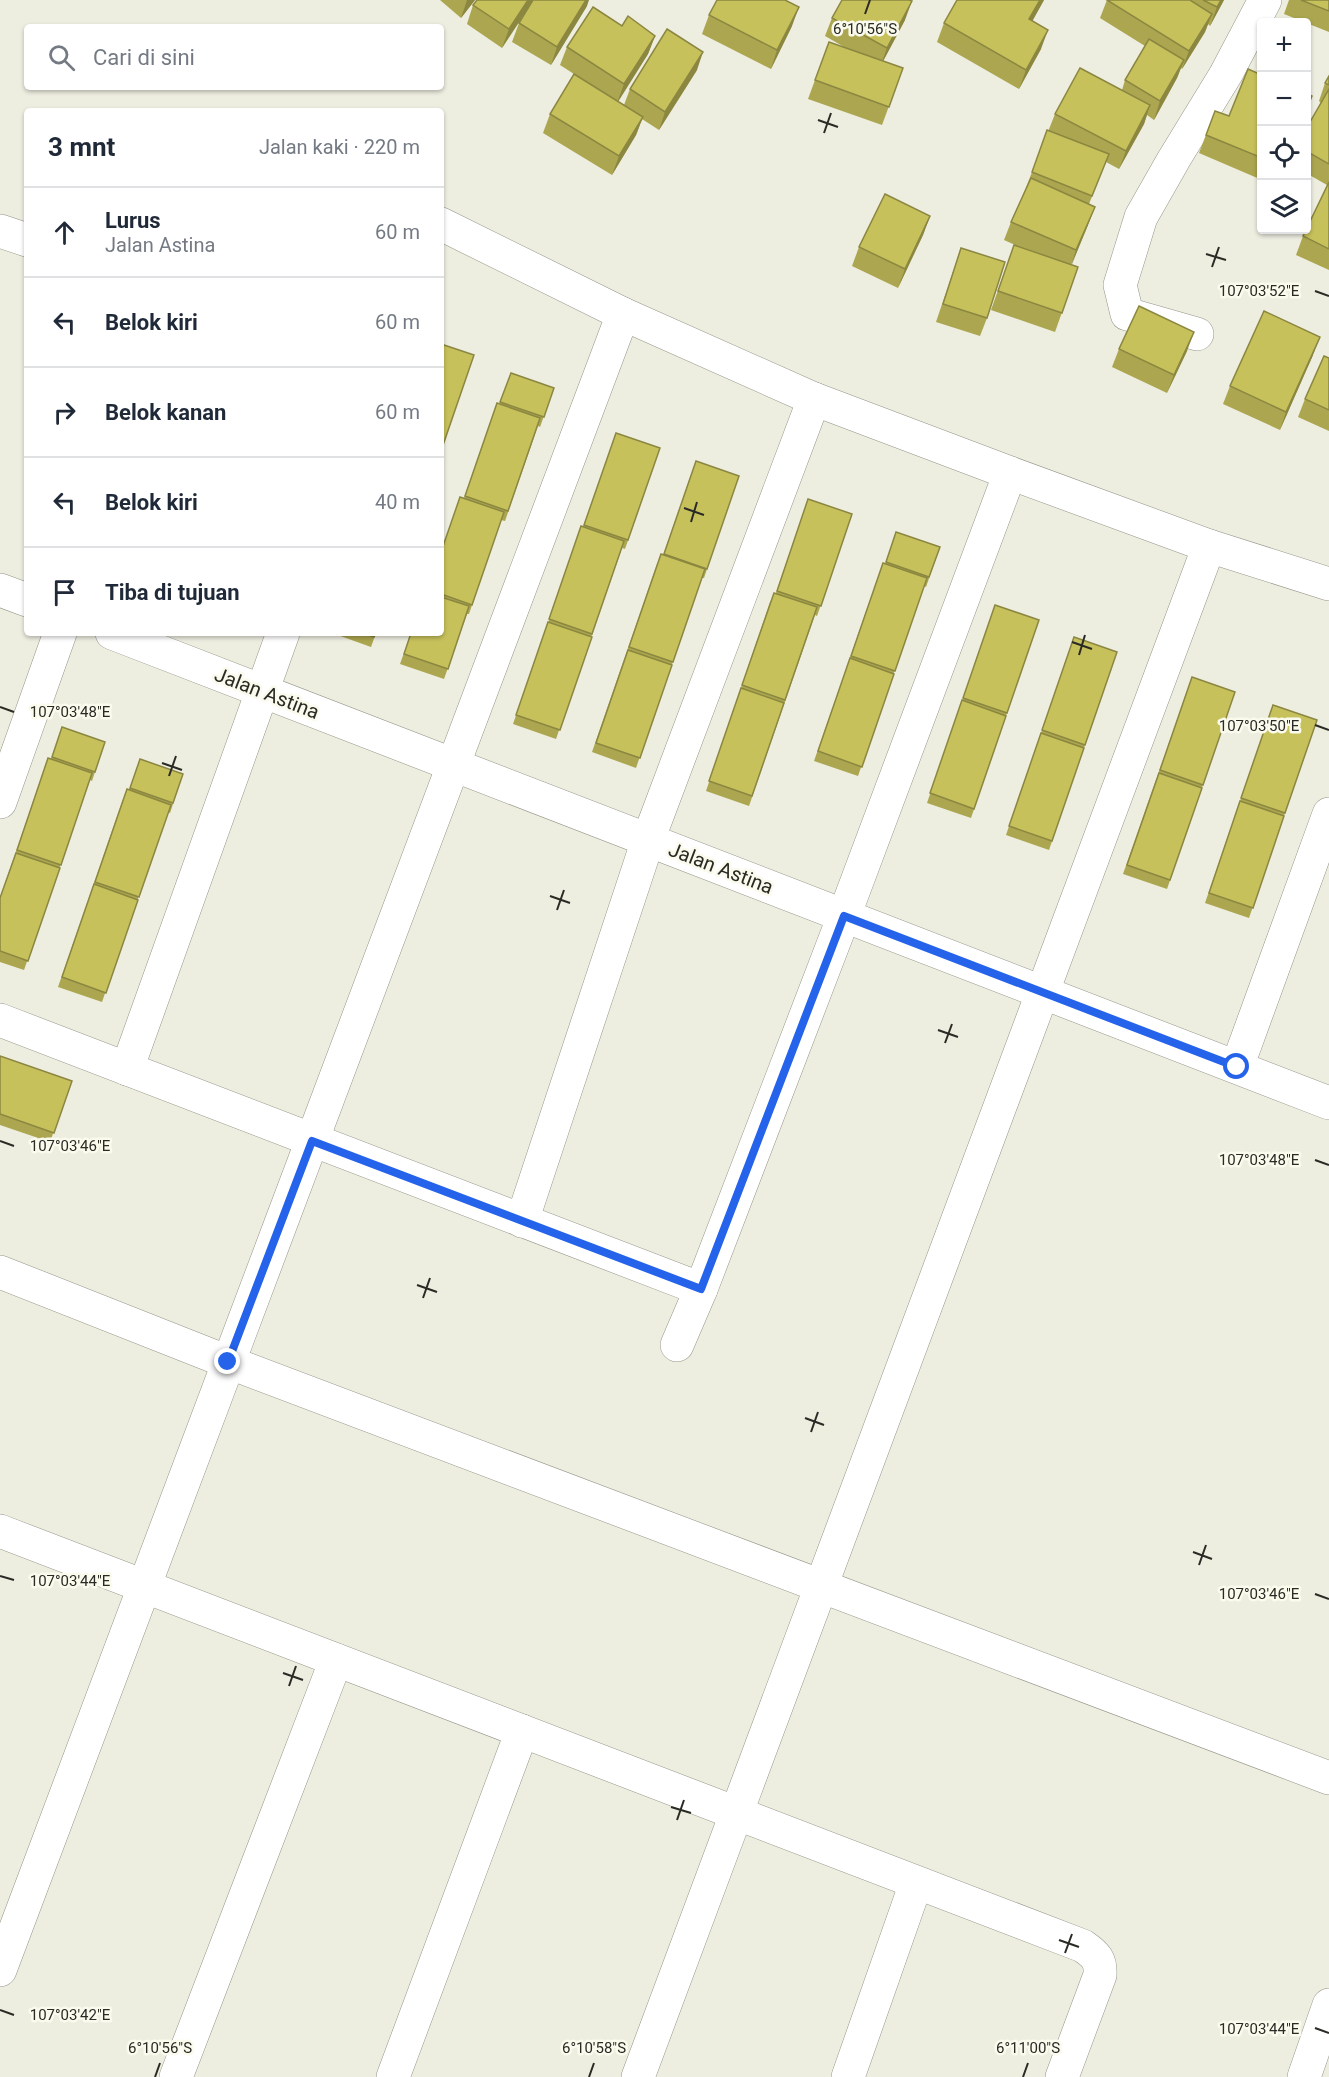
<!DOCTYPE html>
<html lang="id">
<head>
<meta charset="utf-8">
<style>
  body { margin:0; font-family:Roboto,sans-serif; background:#f2f2f3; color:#1f2937 }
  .controls { position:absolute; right:18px; top:18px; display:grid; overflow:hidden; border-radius:6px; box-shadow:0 2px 4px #0004 }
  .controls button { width:54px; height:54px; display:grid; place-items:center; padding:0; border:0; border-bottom:2px solid #e0e1e3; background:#fff; color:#1f2937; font:30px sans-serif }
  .stop { position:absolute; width:18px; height:18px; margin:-14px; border:4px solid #2563eb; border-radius:50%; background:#fff }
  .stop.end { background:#2563eb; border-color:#fff; box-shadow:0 2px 6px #0008 }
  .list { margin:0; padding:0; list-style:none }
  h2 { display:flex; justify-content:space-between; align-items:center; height:78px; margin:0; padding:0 24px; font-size:26px }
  h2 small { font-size:20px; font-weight:400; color:#747a83 }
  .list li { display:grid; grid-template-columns:39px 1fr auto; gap:18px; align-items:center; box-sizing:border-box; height:90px; padding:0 24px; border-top:2px solid #e0e1e3 }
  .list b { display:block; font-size:22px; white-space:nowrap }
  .list p { margin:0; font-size:20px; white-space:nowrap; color:#747a83 }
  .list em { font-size:20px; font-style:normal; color:#747a83 }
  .icon { flex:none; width:33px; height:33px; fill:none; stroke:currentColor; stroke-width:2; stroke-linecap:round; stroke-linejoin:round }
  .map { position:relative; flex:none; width:1329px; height:2077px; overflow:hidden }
  .search { position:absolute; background:#fff; box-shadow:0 2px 4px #0004; left:24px; top:24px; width:420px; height:66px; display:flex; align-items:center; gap:15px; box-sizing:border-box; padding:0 21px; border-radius:6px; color:#747a83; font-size:22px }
  .panel { position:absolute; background:#fff; box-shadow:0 2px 4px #0004; left:24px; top:108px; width:420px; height:528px; border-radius:6px }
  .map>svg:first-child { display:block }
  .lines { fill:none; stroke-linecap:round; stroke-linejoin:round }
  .street-casing { stroke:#96968a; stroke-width:34 }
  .street { stroke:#fff; stroke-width:33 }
  .wall { fill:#aba64f }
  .shaded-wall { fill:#8b8740 }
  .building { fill:#c7c15c; stroke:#8b8740; stroke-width:1.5 }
  .route { stroke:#2563eb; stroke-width:8 }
  .ticks { fill:none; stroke:#2b2b26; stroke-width:2 }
  .labels { text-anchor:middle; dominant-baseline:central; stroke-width:5; stroke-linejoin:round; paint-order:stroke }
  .street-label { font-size:20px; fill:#2b2b26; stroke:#fafaed }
  .ticks-label { font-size:15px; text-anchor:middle; fill:#2b2b26; stroke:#fafaed; stroke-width:5; stroke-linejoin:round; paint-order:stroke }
</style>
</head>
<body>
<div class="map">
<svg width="1329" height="2077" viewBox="0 0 1329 2077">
  <rect width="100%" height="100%" fill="#edede0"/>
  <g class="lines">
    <g class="street-casing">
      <g id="street">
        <path d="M441 224 623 314 814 399 1010 473 1209 546 1329 584"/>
        <path d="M0 231 27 240"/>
        <path d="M1197 334 1127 314 1120 285 1141 217 1174 159 1226 74 1265 0"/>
        <path d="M0 590 27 600"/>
        <path d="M112 633 1329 1103"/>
        <path d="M0 802 60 633"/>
        <path d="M0 1020 701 1289"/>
        <path d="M1237 1067 1329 814"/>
        <path d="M127 1069 283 633"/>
        <path d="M522 1221 648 840 814 399"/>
        <path d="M0 1272 228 1362 1329 1778"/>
        <path d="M677 1345 701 1289 844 916 1010 473"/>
        <path d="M0 1531 1083 1946C1096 1955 1101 1960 1100 1975L1062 2077"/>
        <path d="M0 1970 623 314"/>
        <path d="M176 2077 336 1660"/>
        <path d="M393 2077 522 1731"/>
        <path d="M638 2077 1209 546"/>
        <path d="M848 2077 916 1883"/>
        <path d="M1304 2077 1329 2005"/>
      </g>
    </g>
    <use href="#street" class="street"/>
  </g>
  <g class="wall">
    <path d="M440 0H475L461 18Z"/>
    <path d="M957 0H1044L1032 21 1041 49 1019 89 937 42 944 23Z"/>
    <path d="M1107 0H1224L1210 26 1208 24 1205 32 1182 69 1181 68 1177 78 1154 120 1147 115 1144 124 1119 169 1106 162 1089 204 1088 225 1071 265 1078 267 1055 332 991 310 1014 245 1024 249 1004 240 1011 222 1025 190 1032 172 1055 114 1122 90 1125 80 1145 46 1100 18Z"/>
    <path d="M1289 0H1329V32L1284 14Z"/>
    <path d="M473 5 587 6 551 65 512 42 519 23 524 15 502 48 467 24Z"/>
    <path d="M709 15 792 26 771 69 702 34Z"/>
    <path d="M832 18 905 20 883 61 903 68 882 125 808 99 829 42 846 48 825 36Z"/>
    <path d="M622 26 655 36 648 54 618 102 624 105 630 89 697 70 659 130 642 119 636 135 612 175 543 133 550 114 574 74 560 65 567 47Z"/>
    <path d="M1262 75V180L1199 153 1215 111 1229 116Z"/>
    <path d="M1329 76V270L1296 255 1303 236 1327 185 1306 173V129L1321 103 1319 101 1325 83Z"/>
    <path d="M930 216 923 235 898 288 852 266 859 247Z"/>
    <path d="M961 248 987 318 980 336 936 322Z"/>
    <path d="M1119 349 1187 351 1167 393 1112 367Z"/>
    <path d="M1313 355 1280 430 1223 404 1230 386Z"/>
    <path d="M1329 358V431L1298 417 1305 399Z"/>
    <path d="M511 373 554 388 540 427 538 426 505 521 501 520 472 605 469 614H467L444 679 400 664 411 633H441V552L464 498 497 403 500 404Z"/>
    <path d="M616 433 660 448 625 549 622 548 556 739 513 724 578 536 583 527Z"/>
    <path d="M696 461 707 569 704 578H702L636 768 592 752 657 564 663 555Z"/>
    <path d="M808 499 852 514 817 616 815 615 749 806 706 791 770 602 776 593Z"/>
    <path d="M896 532 940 547 926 587 924 586 858 776 814 761 883 563 885 564Z"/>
    <path d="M995 605 1039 620 971 818 927 803Z"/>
    <path d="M332 633H376L371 647Z"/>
    <path d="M1074 637 1117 652 1049 850 1006 835Z"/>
    <path d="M1192 677 1235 692 1167 889 1123 874Z"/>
    <path d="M1273 705 1317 720 1249 918 1205 903Z"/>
    <path d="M62 727 105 742 92 781 90 780 24 970 0 962V898L48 758 51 759Z"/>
    <path d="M140 759 183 774 170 813 168 812 102 1002 58 987 123 799 129 790Z"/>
    <path d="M0 1056 72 1081 50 1142 0 1125Z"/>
  </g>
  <g class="shaded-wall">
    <path d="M467 0H475L461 18Z"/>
    <path d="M528 0H533L502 48 509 29Z"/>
    <path d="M586 0H589L587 6 551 65 557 47Z"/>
    <path d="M1040 0H1044L1023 38 1029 19Z"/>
    <path d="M1221 0H1224L1210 26 1217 7Z"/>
    <path d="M912 1 905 20 880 67 887 48Z"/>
    <path d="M799 7 792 26 771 69 777 50Z"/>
    <path d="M1212 14 1205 32 1182 69 1189 51Z"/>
    <path d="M1048 30 1041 49 1019 89 1026 70Z"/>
    <path d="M655 36 648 54 617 103 624 84Z"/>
    <path d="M703 52 697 70 659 130 665 112Z"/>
    <path d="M1184 60 1177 78 1154 120 1160 101Z"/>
    <path d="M1150 105 1144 124 1119 169 1126 151Z"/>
    <path d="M643 117 636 135 612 175 619 156Z"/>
    <path d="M1095 207 1088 225 1070 269 1076 250Z"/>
    <path d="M930 216 923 235 898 288 905 269Z"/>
    <path d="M1194 332 1187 351 1167 393 1174 375Z"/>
    <path d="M1320 337 1313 355 1280 430 1286 412Z"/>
  </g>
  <g class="building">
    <path d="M477 0H528L509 29 473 5Z"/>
    <path d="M533 0H586L557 47 519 23Z"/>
    <path d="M717 0H785L799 7 777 50 709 15Z"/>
    <path d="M842 0H909L912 1 887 48 832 18Z"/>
    <path d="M957 0H1040L1029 19 1048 30 1026 70 944 23Z"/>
    <path d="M1107 0H1190L1212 14 1189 51Z"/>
    <path d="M1203 0H1221L1217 7Z"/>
    <path d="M1301 0H1329V11Z"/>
    <path d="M593 7 622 26 628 16 655 36 624 84 567 47Z"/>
    <path d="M667 29 703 52 665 112 630 89Z"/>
    <path d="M1149 39 1184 60 1160 101 1125 80Z"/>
    <path d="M829 42 903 68 889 107 815 80Z"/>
    <path d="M1080 68 1150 105 1126 151 1055 114Z"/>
    <path d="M1248 69 1262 75V158L1206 135 1215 111 1229 116Z"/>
    <path d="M574 74 643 117 619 156 550 114Z"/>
    <path d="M1329 76V85L1325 83Z"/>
    <path d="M1329 89V164L1306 151V129Z"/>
    <path d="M1306 93 1312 96 1306 110Z"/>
    <path d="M1047 130 1109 154 1092 196 1032 172Z"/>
    <path d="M1031 178 1095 207 1076 250 1011 222Z"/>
    <path d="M1329 182V249L1303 236Z"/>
    <path d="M885 194 930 216 905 269 859 247Z"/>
    <path d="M1014 245 1078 267 1062 313 998 291Z"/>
    <path d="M961 248 1005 262 987 318 943 304Z"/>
    <path d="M1139 306 1194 332 1174 375 1119 349Z"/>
    <path d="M1264 311 1320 337 1286 412 1230 386Z"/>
    <path d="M441 344 474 355 442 448 441 447Z"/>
    <path d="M1324 356 1329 358V410L1305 399Z"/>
    <path d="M511 373 554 388 544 417 500 402Z"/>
    <path d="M497 403 540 418 508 511 465 496Z"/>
    <path d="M616 433 660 448 628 540 584 525Z"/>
    <path d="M696 461 739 476 707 569 664 554Z"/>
    <path d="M460 497 504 512 472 605 441 594V552Z"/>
    <path d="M808 499 852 514 821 606 777 591Z"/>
    <path d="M581 526 624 541 592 634 549 619Z"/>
    <path d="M896 532 940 547 929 577 886 562Z"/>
    <path d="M661 554 705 569 673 662 629 647Z"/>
    <path d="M883 563 927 578 895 671 851 656Z"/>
    <path d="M774 593 817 607 785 700 742 685Z"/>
    <path d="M441 597 469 606 448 669 404 654 411 633H441Z"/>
    <path d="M995 605 1039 620 1007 713 963 698Z"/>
    <path d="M548 622 592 637 560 730 516 715Z"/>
    <path d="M362 633H376L374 637Z"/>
    <path d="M1074 637 1117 652 1085 745 1042 730Z"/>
    <path d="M628 650 672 665 640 758 596 743Z"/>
    <path d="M850 658 894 674 862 767 818 751Z"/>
    <path d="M1192 677 1235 692 1203 785 1160 770Z"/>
    <path d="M741 688 784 703 752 796 709 781Z"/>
    <path d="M962 700 1006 716 974 809 930 793Z"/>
    <path d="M1273 705 1317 720 1285 813 1241 798Z"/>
    <path d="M62 727 105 742 95 772 52 757Z"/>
    <path d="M1041 733 1084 748 1052 841 1009 826Z"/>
    <path d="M48 758 92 773 61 865 17 850Z"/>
    <path d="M140 759 183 774 173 803 130 788Z"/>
    <path d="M1159 773 1202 788 1170 880 1127 865Z"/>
    <path d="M127 789 171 805 139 897 95 882Z"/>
    <path d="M1240 801 1284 816 1253 908 1209 893Z"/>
    <path d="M16 853 60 868 28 961 0 951V898Z"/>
    <path d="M94 884 138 900 106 993 62 977Z"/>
    <path d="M0 1056 72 1081 54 1133 0 1114Z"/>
  </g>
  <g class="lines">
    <path class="route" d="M228 1362 312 1141 701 1289 844 916 1237 1067"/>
  </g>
  <path class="ticks" d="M865 14 870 0M818 120 838 127M824 133 831 113M1206 254 1226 260M1212 267 1219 247M1315 291 1329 296M684 508 704 515M691 522 697 502M1072 642 1092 649M1079 655 1085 635M0 707 14 712M1315 725 1329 730M162 763 182 770M169 776 176 756M550 896 570 903M557 910 564 890M938 1030 958 1037M945 1043 952 1024M0 1141 14 1146M1315 1160 1329 1165M417 1285 437 1292M423 1298 430 1278M805 1418 824 1425M811 1432 818 1412M1193 1552 1212 1559M1199 1565 1206 1545M0 1576 14 1580M1315 1594 1329 1599M283 1673 303 1680M289 1686 296 1666M671 1807 691 1813M677 1820 684 1800M1059 1940 1079 1947M1065 1953 1072 1934M0 2010 14 2015M1315 2028 1329 2033M155 2077 160 2063M589 2077 594 2063M1023 2077 1028 2063"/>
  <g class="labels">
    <g class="street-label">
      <text transform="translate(267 693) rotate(21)">Jalan Astina</text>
      <text transform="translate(721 868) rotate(21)">Jalan Astina</text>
    </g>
  </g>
  <g class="ticks-label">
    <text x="865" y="34">6°10'56"S</text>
    <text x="1259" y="296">107°03'52"E</text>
    <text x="70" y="717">107°03'48"E</text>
    <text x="1259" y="731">107°03'50"E</text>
    <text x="70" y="1151">107°03'46"E</text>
    <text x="1259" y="1165">107°03'48"E</text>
    <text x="70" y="1586">107°03'44"E</text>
    <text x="1259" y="1599">107°03'46"E</text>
    <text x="70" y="2020">107°03'42"E</text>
    <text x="1259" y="2034">107°03'44"E</text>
    <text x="160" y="2053">6°10'56"S</text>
    <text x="594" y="2053">6°10'58"S</text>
    <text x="1028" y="2053">6°11'00"S</text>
  </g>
</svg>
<div class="controls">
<button>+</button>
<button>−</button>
<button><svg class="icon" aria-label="locate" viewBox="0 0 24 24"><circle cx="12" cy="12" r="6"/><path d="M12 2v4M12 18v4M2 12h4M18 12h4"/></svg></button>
<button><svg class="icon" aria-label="layers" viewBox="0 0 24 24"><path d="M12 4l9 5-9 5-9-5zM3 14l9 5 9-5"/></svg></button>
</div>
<div class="stop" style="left:1237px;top:1067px"></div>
<div class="stop end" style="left:228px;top:1362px"></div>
<div class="search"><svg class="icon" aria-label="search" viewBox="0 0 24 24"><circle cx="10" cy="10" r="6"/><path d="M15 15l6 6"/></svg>Cari di sini</div>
<section class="panel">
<h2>3 mnt<small>Jalan kaki · 220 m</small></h2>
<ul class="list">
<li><svg class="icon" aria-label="ahead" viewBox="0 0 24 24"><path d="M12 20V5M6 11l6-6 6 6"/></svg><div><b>Lurus</b><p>Jalan Astina</p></div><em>60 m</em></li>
<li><svg class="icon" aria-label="left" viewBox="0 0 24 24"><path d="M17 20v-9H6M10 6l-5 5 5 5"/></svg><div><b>Belok kiri</b></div><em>60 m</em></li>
<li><svg class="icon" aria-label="right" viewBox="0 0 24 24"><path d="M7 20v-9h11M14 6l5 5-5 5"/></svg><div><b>Belok kanan</b></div><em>60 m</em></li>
<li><svg class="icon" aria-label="left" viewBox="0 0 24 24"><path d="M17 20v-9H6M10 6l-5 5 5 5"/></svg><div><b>Belok kiri</b></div><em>40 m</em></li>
<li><svg class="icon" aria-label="arrive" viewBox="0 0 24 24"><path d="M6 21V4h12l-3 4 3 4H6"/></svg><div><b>Tiba di tujuan</b></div></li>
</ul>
</section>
</div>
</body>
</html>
